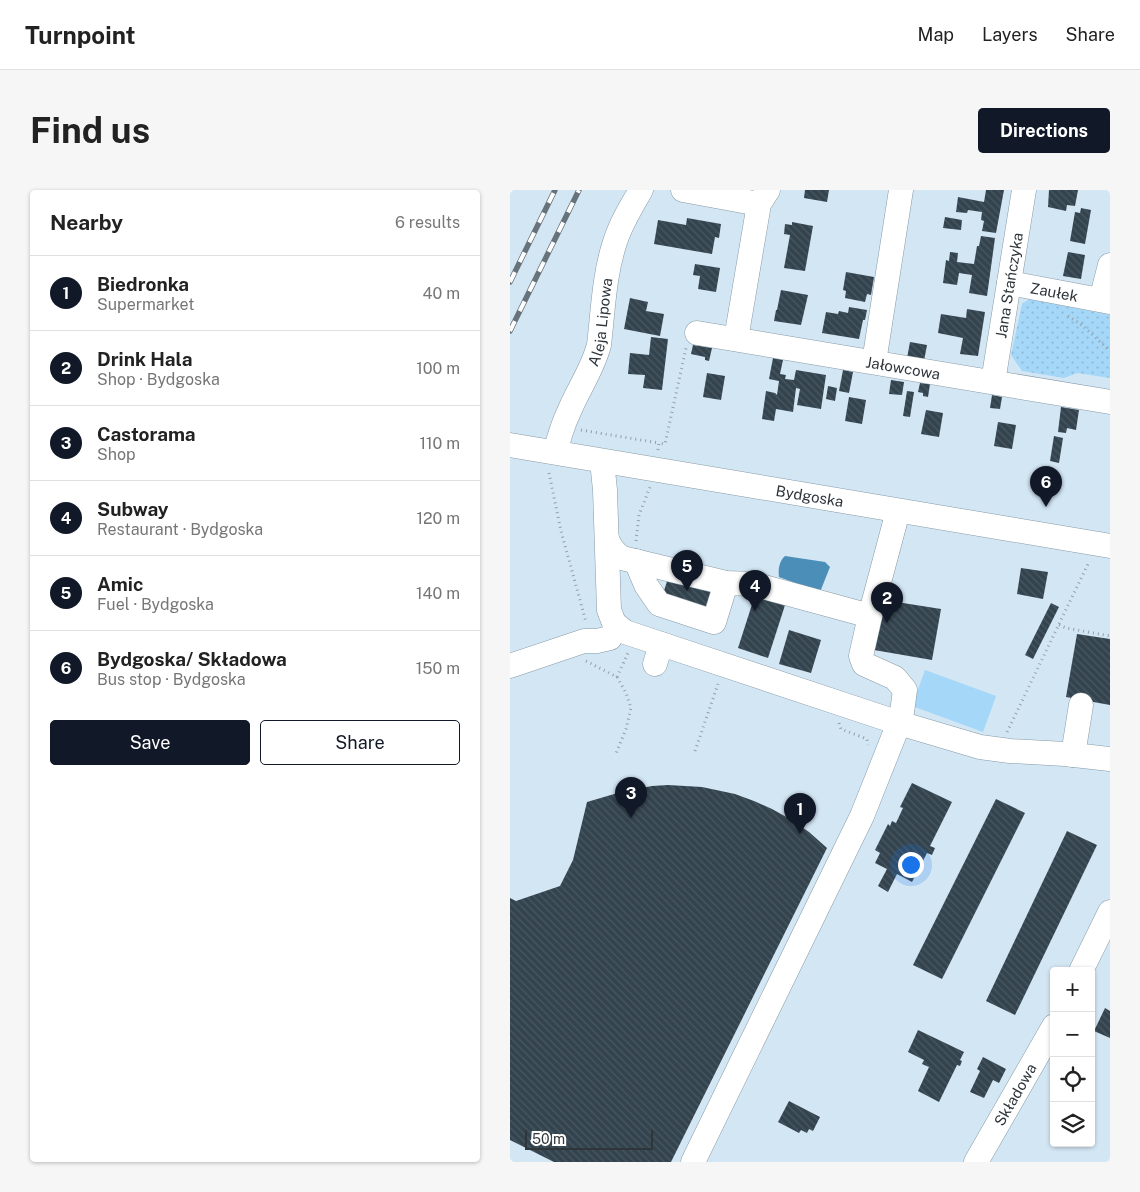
<!DOCTYPE html>
<html lang="en">
<head>
<meta charset="utf-8">
<style>
  body { margin:0; font-family:"Public Sans",sans-serif; background:#f6f6f6; color:#222 }
  .controls { position:absolute; right:15px; bottom:15px; display:grid; overflow:hidden; border-radius:5px; box-shadow:0 1px 4px #0004 }
  .controls button { width:45px; height:45px; display:grid; place-items:center; padding:0; border:0; border-bottom:1px solid #e0e0e0; background:#fff; color:#222; font:25px sans-serif }
  .scale { position:absolute; left:15px; bottom:12px; width:128px; box-sizing:border-box; padding-left:5px; border:2px solid #2f363b; border-top:0; font-size:14px; line-height:18px; white-space:nowrap; color:#2f363b; -webkit-text-stroke:4px #fff; paint-order:stroke }
  .you { position:absolute; left:400px; top:674px; width:18px; height:18px; margin:-12px; border:4px solid #fff; border-radius:50%; background:#1a73e8; box-shadow:0 0 0 8px #1a73e833 }
  .badge { display:grid; place-items:center; width:32px; height:32px; border-radius:50%; background:#111827; color:#fff; font-size:16px; font-weight:700 }
  .pin { position:absolute; translate:-50% -41px; filter:drop-shadow(0 1px 2px #0008) }
  .pin::after { content:''; position:absolute; top:26px; width:18px; height:15px; background:inherit; clip-path:polygon(0 0,100% 0,50% 100%) }
  .list { margin:0; padding:0; list-style:none }
  h2 { display:flex; justify-content:space-between; align-items:center; height:65px; margin:0; padding:0 20px; font-size:21px }
  h2 small { font-size:16px; font-weight:400; color:#767676 }
  .list li { display:grid; grid-template-columns:32px 1fr auto; gap:15px; align-items:center; box-sizing:border-box; height:75px; padding:0 20px; border-top:1px solid #e0e0e0 }
  .list b { display:block; font-size:19px; white-space:nowrap }
  .list p { margin:0; font-size:16px; white-space:nowrap; color:#767676 }
  .list em { font-size:16px; font-style:normal; color:#767676 }
  .actions { display:flex; gap:10px; padding:15px 20px }
  .actions a { flex:1; padding:11px 0; border:1px solid #111827; border-radius:5px; text-align:center; font-size:18px; color:#111827 }
  .actions .main { background:#111827; color:#fff }
  .icon { flex:none; width:28px; height:28px; fill:none; stroke:currentColor; stroke-width:2; stroke-linecap:round; stroke-linejoin:round }
  .map { position:relative; flex:none; width:600px; height:972px; overflow:hidden; border-radius:5px }
  header { display:flex; align-items:center; gap:30px; box-sizing:border-box; height:70px; padding:0 25px; background:#fff; border-bottom:1px solid #e0e0e0 }
  header strong { font-size:24px }
  nav { display:flex; gap:28px; margin-inline-start:auto; font-size:18px }
  .intro { display:flex; align-items:center; justify-content:space-between; box-sizing:border-box; height:120px; padding:0 30px }
  h1 { margin:0; font-size:35px }
  .button { padding:12px 22px; border-radius:5px; background:#111827; color:#fff; font-size:18px; font-weight:700 }
  main { display:flex; gap:30px; padding:0 30px }
  aside { flex:1; background:#fff; border-radius:5px; box-shadow:0 1px 4px #0004 }
  .map>svg:first-child { display:block }
  .park { fill:url(#park-dots) }
  .pitch { fill:#a5d7f8 }
  .water { fill:#4b8eb7 }
  .building { fill:url(#building-back-hatch) }
  .lines { fill:none; stroke-linecap:round; stroke-linejoin:round }
  .minor-casing { stroke:#879aa6; stroke-width:25 }
  .path { stroke:#919fa9; stroke-width:3; stroke-dasharray:1 4; stroke-linecap:butt }
  .minor { stroke:#fff; stroke-width:24 }
  .rail-casing { stroke:#67727a; stroke-width:5.5 }
  .rail { stroke:#fff; stroke-width:4; stroke-dasharray:11; stroke-linecap:butt }
  .labels { text-anchor:middle; dominant-baseline:central; stroke-width:5; stroke-linejoin:round; paint-order:stroke }
  .street-label { font-size:15px; fill:#2f363b; stroke:#fff }
</style>
</head>
<body>
<header>
<strong>Turnpoint</strong>
<nav><a>Map</a><a>Layers</a><a>Share</a></nav>
</header>
<div class="intro"><h1>Find us</h1><a class="button">Directions</a></div>
<main>
<aside>
<h2>Nearby<small>6 results</small></h2>
<ul class="list">
<li><span class="badge">1</span><div><b>Biedronka</b><p>Supermarket</p></div><em>40 m</em></li>
<li><span class="badge">2</span><div><b>Drink Hala</b><p>Shop · Bydgoska</p></div><em>100 m</em></li>
<li><span class="badge">3</span><div><b>Castorama</b><p>Shop</p></div><em>110 m</em></li>
<li><span class="badge">4</span><div><b>Subway</b><p>Restaurant · Bydgoska</p></div><em>120 m</em></li>
<li><span class="badge">5</span><div><b>Amic</b><p>Fuel · Bydgoska</p></div><em>140 m</em></li>
<li><span class="badge">6</span><div><b>Bydgoska/ Składowa</b><p>Bus stop · Bydgoska</p></div><em>150 m</em></li>
</ul>
<div class="actions"><a class="main">Save</a><a>Share</a></div>
</aside>
<div class="map">
<svg width="600" height="972" viewBox="0 0 600 972">
  <defs>
    <pattern id="park-dots" width="8" height="8" patternUnits="userSpaceOnUse" patternTransform="scale(1.25)"><rect width="8" height="8" fill="#a5d7f8"/><path d="M2 2h.1M6 6h.1" fill="none" stroke="#8eb9d6" stroke-width="1.8" stroke-linecap="round"/></pattern>
    <pattern id="building-back-hatch" width="6" height="6" patternUnits="userSpaceOnUse" patternTransform="scale(1.25)"><rect width="6" height="6" fill="#34444f"/><path d="M-1 5l2 2M0 0l6 6M5-1l2 2" fill="none" stroke="#495761"/></pattern>
  </defs>
  <rect width="100%" height="100%" fill="#d3e6f4"/>
  <path class="park" d="M519 109 600 125V188L567 183 554 188 512 181 501 165 512 114Z"/>
  <path class="pitch" d="M415 480 486 506 473 542 402 516Z"/>
  <path class="water" d="M275 366 315 372 320 377 310 402 269 387C268 380 269 371 275 366Z"/>
  <g class="building">
    <path d="M295 0H319L317 12 294 8Z"/>
    <path d="M476 0H494L486 43 472 41 474 31 471 30 472 22 458 20 457 23 446 22 448 7 474 12Z"/>
    <path d="M539 0H568L565 16 557 15 556 21 538 17Z"/>
    <path d="M571 18 581 20 575 54 560 51 565 22 570 23Z"/>
    <path d="M435 27 452 30 451 40 433 38Z"/>
    <path d="M177 28 211 34 209 48 205 47 202 64 144 54 148 30 176 35Z"/>
    <path d="M282 32 303 36 295 81 274 78 280 45 274 44 275 34 282 35Z"/>
    <path d="M471 46 485 48 477 106 459 103 462 85 449 83 447 95 433 93 436 70 439 71 440 62 448 63 447 72 464 74 467 56H469Z"/>
    <path d="M558 62 575 65 571 89 553 86Z"/>
    <path d="M185 74 210 78 206 102 188 99 190 86 183 85Z"/>
    <path d="M336 82 364 87 361 105 357 104 355 112 335 108 336 101 333 100Z"/>
    <path d="M271 100 298 105 291 135 264 131 266 120H267Z"/>
    <path d="M120 108 138 112 136 121 154 124 150 146 114 139Z"/>
    <path d="M339 117 357 120 355 130H353L349 149 312 143 316 122 328 124 329 121 338 123Z"/>
    <path d="M457 119 475 122 468 166 450 164 453 148 428 143 431 124 456 128Z"/>
    <path d="M141 147 158 149 152 200 133 198 135 185 118 184 120 163 139 165Z"/>
    <path d="M400 152 417 155 414 171 397 168Z"/>
    <path d="M183 155 202 158 199 171 195 170V167L181 164Z"/>
    <path d="M263 168 273 170 270 184 276 185 275 189 284 190 286 180 316 185 311 219 287 215 290 199 286 198 283 222 266 219 264 231 252 229 256 201 265 203 267 205 269 191 259 189Z"/>
    <path d="M333 180 343 182 339 203 329 201Z"/>
    <path d="M197 183 215 186 211 210 193 207Z"/>
    <path d="M381 190 394 192 392 205 379 204Z"/>
    <path d="M410 193 420 194 418 207 413 206V203L408 202Z"/>
    <path d="M318 196 327 198 325 211 316 209Z"/>
    <path d="M397 201 404 202 400 227 393 226Z"/>
    <path d="M482 205 492 207 490 219 480 218Z"/>
    <path d="M339 207 356 210 352 234 335 231Z"/>
    <path d="M551 217 569 220 566 240 557 238 556 243 548 242Z"/>
    <path d="M416 220 433 223 429 247 411 244Z"/>
    <path d="M488 232 506 235 502 259 484 256Z"/>
    <path d="M544 246 553 248 549 273 540 271Z"/>
    <path d="M163 373 206 387 191 431 149 416Z"/>
    <path d="M511 378 538 382 533 409 507 404Z"/>
    <path d="M246 402 276 412 258 468 228 458Z"/>
    <path d="M374 410 431 419 422 470 364 460 366 441 369 442Z"/>
    <path d="M541 413 549 417 523 469 515 465Z"/>
    <path d="M279 440 311 450 301 483 269 474Z"/>
    <path d="M567 444 600 449V515L556 507Z"/>
    <path d="M402 593 442 612 420 656 425 658 422 665 417 663 402 692 387 684 378 702 368 696 377 679 365 673 370 663 365 660 378 634 380 636 382 631 386 633 393 618 390 617Z"/>
    <path d="M158 595 192 597 225 604 244 611 262 619 280 629 299 642 317 658 161 972H44L0 950V708L6 711 50 696 63 670 77 612 111 602 142 596Z"/>
    <path d="M486 609 515 623 432 789 403 775Z"/>
    <path d="M557 641 587 655 505 825 476 811Z"/>
    <path d="M595 818 600 821V848L584 841Z"/>
    <path d="M408 840 454 862 450 870 452 871 450 876 447 875 429 912 408 901 419 877 412 874 414 870 398 862Z"/>
    <path d="M473 867 496 879 489 893 483 890 474 908 460 902 470 881 467 879Z"/>
    <path d="M279 911 310 927 303 941 299 939 297 943 291 940 289 943 268 932Z"/>
  </g>
  <g class="lines">
    <g class="minor-casing">
      <g id="minor">
        <path d="M173 0 249 14"/>
        <path id="s1" d="M499 93 600 112"/>
        <path d="M591 110 600 75"/>
        <path id="s2" d="M187 143 600 212"/>
        <path d="M226 149 249 14 258 0"/>
        <path d="M364 172 391 0"/>
        <path id="s3" d="M483 192 514 0"/>
        <path id="s4" d="M0 255 600 356"/>
        <path id="s5" d="M45 262C49 249 52 236 58 224 67 201 82 181 89 155 93 121 94 85 105 52 111 33 121 17 131 0"/>
        <path d="M92 271 95 300 99 420 104 433 115 442 389 533 470 557 500 561 555 564 600 569"/>
        <path d="M97 349C100 357 104 363 112 368L216 393 243 394 360 426"/>
        <path d="M126 371 136 395 149 414 204 432 216 393"/>
        <path d="M145 474 151 454"/>
        <path d="M0 476 74 451H87L100 448"/>
        <path d="M563 565 571 515"/>
        <path d="M571 781 600 722"/>
        <path d="M183 972 352 626 389 533 392 522 395 500 385 488 354 474 351 466 360 426 388 321"/>
        <path id="s6" d="M466 972 544 836"/>
      </g>
    </g>
    <g class="path">
      <path d="M558 126 572 135 600 161"/>
      <path d="M71 240 149 253"/>
      <path d="M148 260 149 253 155 254 176 158"/>
      <path d="M39 283 51 341 76 432"/>
      <path d="M126 351 129 325 140 297"/>
      <path d="M549 435 556 438 600 446"/>
      <path d="M76 471 107 487 116 503 121 518 116 539 105 566"/>
      <path d="M107 487 118 463"/>
      <path d="M329 533 331 539 357 549 358 555"/>
      <path d="M497 542 579 372"/>
      <path d="M185 561 208 494"/>
    </g>
    <use href="#minor" class="minor"/>
    <g class="rail-casing">
      <g id="rail">
        <path d="M0 92 45 0"/>
        <path d="M0 141 69 0"/>
      </g>
    </g>
    <use href="#rail" class="rail"/>
  </g>
  <g class="labels">
    <g class="street-label">
      <text stroke="none"><textPath href="#s3" startOffset="98">Jana Stańczyka</textPath></text>
      <text stroke="none"><textPath href="#s1" startOffset="46">Zaułek</textPath></text>
      <text stroke="none"><textPath href="#s5" startOffset="139">Aleja Lipowa</textPath></text>
      <text stroke="none"><textPath href="#s2" startOffset="209">Jałowcowa</textPath></text>
      <text stroke="none"><textPath href="#s4" startOffset="304">Bydgoska</textPath></text>
      <text stroke="none"><textPath href="#s6" startOffset="78">Składowa</textPath></text>
    </g>
  </g>
</svg>
<div class="controls">
<button>+</button>
<button>−</button>
<button><svg class="icon" aria-label="locate" viewBox="0 0 24 24"><circle cx="12" cy="12" r="6"/><path d="M12 2v4M12 18v4M2 12h4M18 12h4"/></svg></button>
<button><svg class="icon" aria-label="layers" viewBox="0 0 24 24"><path d="M12 4l9 5-9 5-9-5zM3 14l9 5 9-5"/></svg></button>
</div>
<div class="scale">50 m</div>
<div class="you"></div>
<div class="pin badge" style="left:290px;top:644px">1</div>
<div class="pin badge" style="left:377px;top:433px">2</div>
<div class="pin badge" style="left:121px;top:628px">3</div>
<div class="pin badge" style="left:245px;top:421px">4</div>
<div class="pin badge" style="left:177px;top:401px">5</div>
<div class="pin badge" style="left:536px;top:317px">6</div>
</div>
</main>
</body>
</html>
